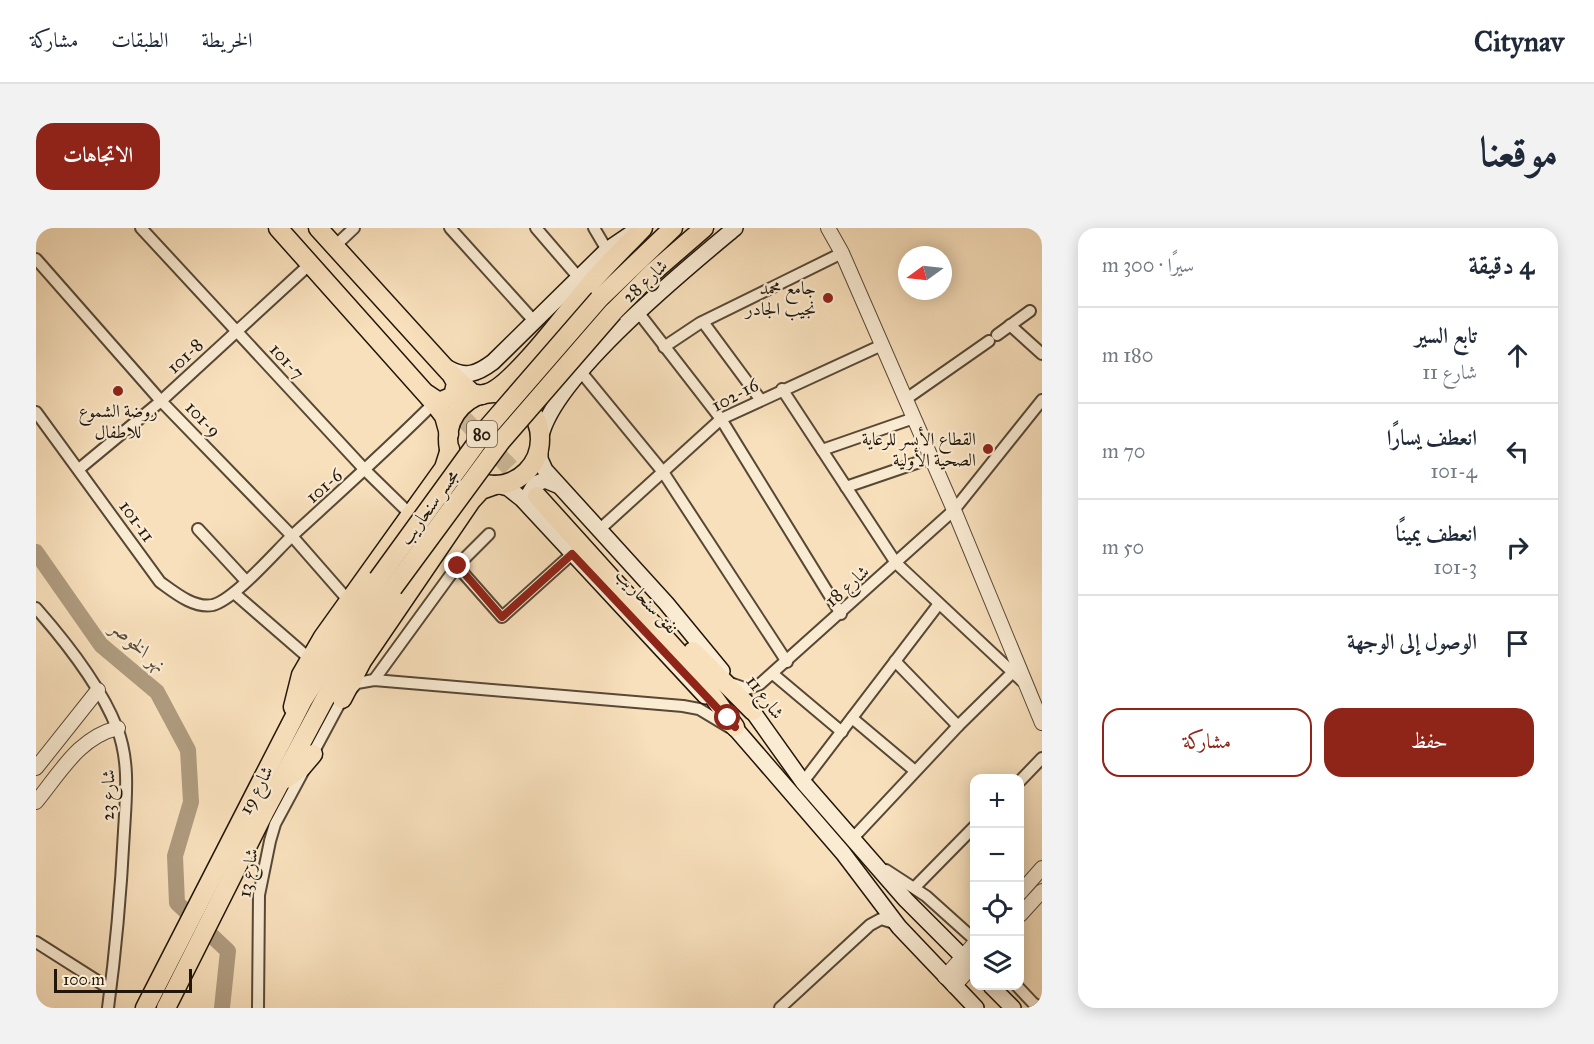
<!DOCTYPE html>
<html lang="ar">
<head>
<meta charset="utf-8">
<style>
  body { margin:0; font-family:"IM FELL Great Primer",Amiri,serif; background:#f2f2f3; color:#1f2937; direction:rtl }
  .controls { position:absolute; right:18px; bottom:18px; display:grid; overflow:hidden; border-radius:12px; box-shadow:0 3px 15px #0003 }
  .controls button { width:54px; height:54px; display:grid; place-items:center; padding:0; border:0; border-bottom:2px solid #e0e1e3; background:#fff; color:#1f2937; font:30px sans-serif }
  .compass { position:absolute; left:862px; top:18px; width:54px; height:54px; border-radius:50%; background:#fff; box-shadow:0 3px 15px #0003; rotate:255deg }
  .scale { position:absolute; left:18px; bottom:15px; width:138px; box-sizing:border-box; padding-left:6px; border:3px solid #211609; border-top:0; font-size:16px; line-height:21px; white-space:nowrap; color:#211609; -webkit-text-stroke:4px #faebd3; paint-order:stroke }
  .stop { position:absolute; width:18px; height:18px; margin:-14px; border:4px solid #8f2418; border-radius:50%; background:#fff }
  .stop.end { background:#8f2418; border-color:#fff; box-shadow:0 2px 6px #0008 }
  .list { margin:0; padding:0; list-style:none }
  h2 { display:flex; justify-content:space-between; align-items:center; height:78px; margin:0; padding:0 24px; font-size:26px }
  h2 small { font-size:20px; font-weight:400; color:#747a83 }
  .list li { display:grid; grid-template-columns:39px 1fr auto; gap:18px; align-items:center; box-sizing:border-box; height:96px; padding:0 24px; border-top:2px solid #e0e1e3 }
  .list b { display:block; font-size:22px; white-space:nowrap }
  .list p { margin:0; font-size:20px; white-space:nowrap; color:#747a83 }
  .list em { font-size:20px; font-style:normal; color:#747a83 }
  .actions { display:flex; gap:12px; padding:18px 24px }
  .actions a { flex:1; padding:14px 0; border:2px solid #8f2418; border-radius:18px; text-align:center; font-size:21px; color:#8f2418 }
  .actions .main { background:#8f2418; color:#fff }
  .icon { flex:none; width:33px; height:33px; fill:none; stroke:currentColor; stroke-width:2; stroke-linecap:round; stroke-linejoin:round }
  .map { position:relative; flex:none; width:1006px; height:780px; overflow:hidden; direction:ltr; border-radius:18px }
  header { display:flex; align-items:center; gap:36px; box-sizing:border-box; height:84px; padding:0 30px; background:#fff; border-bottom:2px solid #e0e1e3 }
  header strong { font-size:28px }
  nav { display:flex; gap:33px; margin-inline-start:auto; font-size:21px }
  .intro { display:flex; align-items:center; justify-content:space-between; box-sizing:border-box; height:144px; padding:0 36px }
  h1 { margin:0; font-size:42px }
  .button { padding:15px 27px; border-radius:18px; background:#8f2418; color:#fff; font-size:21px; font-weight:700 }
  main { display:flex; gap:36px; padding:0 36px }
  aside { flex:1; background:#fff; border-radius:18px; box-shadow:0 3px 15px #0003 }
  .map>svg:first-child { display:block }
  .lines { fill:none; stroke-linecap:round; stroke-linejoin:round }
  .river { stroke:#af9b7f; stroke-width:16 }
  .primary-tunnel { stroke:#cdb898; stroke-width:18; stroke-dasharray:18 9; stroke-linecap:butt }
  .minor-casing { stroke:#574836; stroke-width:14 }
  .tertiary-casing { stroke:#574836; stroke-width:16 }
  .secondary-casing { stroke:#211609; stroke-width:18 }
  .primary-casing { stroke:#211609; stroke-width:21 }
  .trunk-casing { stroke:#211609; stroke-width:21 }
  .minor { stroke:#faebd3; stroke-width:10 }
  .tertiary { stroke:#faebd3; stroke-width:14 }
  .secondary { stroke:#faebd3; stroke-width:15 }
  .primary { stroke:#f8e0bc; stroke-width:18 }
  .trunk { stroke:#f8e0bc; stroke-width:18 }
  .trunk-bridge-casing { stroke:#211609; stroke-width:21; stroke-linecap:butt }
  .trunk-bridge { stroke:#f8e0bc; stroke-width:18 }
  .route { stroke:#8f2418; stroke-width:8 }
  .poi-dot { fill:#8f2418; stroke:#faebd3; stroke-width:2 }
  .labels { text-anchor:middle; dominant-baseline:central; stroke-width:4.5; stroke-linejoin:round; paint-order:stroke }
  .shield { fill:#faebd3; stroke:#625646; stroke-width:1.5 }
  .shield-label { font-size:16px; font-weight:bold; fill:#211609 }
  .street-label { font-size:18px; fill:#211609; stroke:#faebd3 }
  .poi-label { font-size:18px; fill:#211609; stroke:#faebd3; text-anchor:end }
  .water-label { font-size:20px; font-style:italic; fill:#5a4b38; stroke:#faebd3 }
</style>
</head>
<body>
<header>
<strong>Citynav</strong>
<nav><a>الخريطة</a><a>الطبقات</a><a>مشاركة</a></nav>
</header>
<div class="intro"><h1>موقعنا</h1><a class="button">الاتجاهات</a></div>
<main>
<aside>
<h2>4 دقيقة<small>سيرًا · 300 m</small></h2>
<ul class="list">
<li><svg class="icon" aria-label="ahead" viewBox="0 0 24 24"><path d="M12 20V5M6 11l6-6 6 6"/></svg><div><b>تابع السير</b><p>شارع 11</p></div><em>180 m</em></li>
<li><svg class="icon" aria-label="left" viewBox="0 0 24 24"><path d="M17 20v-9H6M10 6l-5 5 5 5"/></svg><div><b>انعطف يسارًا</b><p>101-4</p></div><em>70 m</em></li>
<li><svg class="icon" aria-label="right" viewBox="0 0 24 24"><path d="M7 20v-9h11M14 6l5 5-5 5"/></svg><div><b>انعطف يمينًا</b><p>101-3</p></div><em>50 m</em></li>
<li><svg class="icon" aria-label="arrive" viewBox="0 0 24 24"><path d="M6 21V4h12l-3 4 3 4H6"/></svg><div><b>الوصول إلى الوجهة</b></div></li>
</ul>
<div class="actions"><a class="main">حفظ</a><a>مشاركة</a></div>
</aside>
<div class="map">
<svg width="1006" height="780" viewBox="0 0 1006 780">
  <rect width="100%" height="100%" fill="#f8e0bc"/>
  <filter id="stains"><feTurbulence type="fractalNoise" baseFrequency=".00333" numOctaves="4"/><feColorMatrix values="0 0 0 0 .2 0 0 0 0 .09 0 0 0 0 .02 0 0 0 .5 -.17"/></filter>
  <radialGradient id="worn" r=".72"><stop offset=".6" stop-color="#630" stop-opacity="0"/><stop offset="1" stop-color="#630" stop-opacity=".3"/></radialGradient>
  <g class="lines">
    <path class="river" d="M0 324 65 417 121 464 152 522 155 574 139 628 141 675 192 723 186 780"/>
    <path class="primary-tunnel" d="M406 168 501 268"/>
    <g class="minor-casing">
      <g id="minor">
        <path d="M105 0 330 243 374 286"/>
        <path d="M414 0 498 93"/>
        <path d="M500 0 543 50"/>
        <path d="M558 0 571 22"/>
        <path d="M299 18 318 0"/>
        <path d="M0 31 125 173 256 308 312 372"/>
        <path d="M602 84 685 191 805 386"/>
        <path d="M667 94 724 171"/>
        <path d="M974 97 1006 126"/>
        <path d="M961 107 994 83"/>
        <path d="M628 119 664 95 806 25"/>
        <path d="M545 144 627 244 751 434"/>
        <path d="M746 161 860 335 986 453"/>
        <path d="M870 171 953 113"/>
        <path d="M0 184 124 354C138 364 158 381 177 377 199 371 239 324 257 307 305 263 352 221 398 175"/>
        <path d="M786 222 878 190"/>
        <path d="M43 241 125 173 274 36"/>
        <path d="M810 259 895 230"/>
        <path d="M162 301 210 353"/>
        <path d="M563 302 685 191 846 117"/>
        <path d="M421 338 466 389 536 326"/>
        <path d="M198 365 274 431"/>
        <path d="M0 380C29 413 65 459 81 500 94 533 90 569 88 603 85 662 80 721 72 780"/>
        <path d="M859 433 922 498"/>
        <path d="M737 446 806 504"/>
        <path d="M338 452 421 338 453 306"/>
        <path d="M697 456 711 461 724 456 918 282 1006 172"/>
        <path d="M816 490 879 543"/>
        <path d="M984 553 1006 530"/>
        <path d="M767 554 902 377"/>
        <path d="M817 610 922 498 977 444"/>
        <path d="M850 642 890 668 939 712"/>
        <path d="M879 659 939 598"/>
        <path d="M0 714 74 761"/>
        <path d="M981 758 997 775 1005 780"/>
        <path d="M222 780 223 667 234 613 239 596 306 471 321 455 338 452 647 478 663 481 693 499"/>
        <path d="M744 780 834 697 845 691 858 695"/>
      </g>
    </g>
    <g class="tertiary-casing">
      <g id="tertiary">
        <path d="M792 0 806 25 918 282 1006 495"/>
        <path d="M0 540 62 462"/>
        <path d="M0 574C24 545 43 509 82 500"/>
        <path d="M984 665 1006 640"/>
        <path d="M984 687 1006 663"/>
        <path d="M909 749 939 715"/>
        <path d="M918 758 939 735"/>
      </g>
    </g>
    <g class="secondary-casing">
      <g id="secondary">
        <path d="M412 140C430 150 441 146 457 134L571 22 596 5"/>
        <path d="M504 213C512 153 651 40 699 0"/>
        <path d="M504 217V231L509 242 630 375 686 443"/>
        <path d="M461 257 472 260 486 271 669 468"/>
        <path d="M495 280 492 268 499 256 509 252 521 257"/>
        <path d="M710 474 767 554 870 672 939 741"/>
        <path d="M692 492 807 625 863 699 940 780"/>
        <path d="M955 758 977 780"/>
      </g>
    </g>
    <g class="primary-casing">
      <g id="primary">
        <path d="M242 0 398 175 408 188 413 206"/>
        <path d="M282 0 412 143 436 165 446 167"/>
        <path d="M391 166 403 174 417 168 420 155 414 144"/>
        <path d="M501 268 659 443 699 499"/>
        <path d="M657 423 717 483"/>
      </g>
    </g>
    <g class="trunk-casing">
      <g id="trunk">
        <path d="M563 71 637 0"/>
        <path d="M577 84 616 45 668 0"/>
        <circle cx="458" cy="211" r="46"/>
        <path d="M452 165C477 157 533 81 553 57 570 37 589 19 607 0"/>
        <path d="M306 471 326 433 435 273 445 262 459 257"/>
        <path d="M257 479 265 447 287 409 408 240 414 221"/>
        <path d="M250 551 266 539 277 526"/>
        <path d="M109 780 267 472 342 351"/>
        <path d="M130 780 229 583 293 463 313 425 357 360"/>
      </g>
    </g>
    <use href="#minor" class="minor"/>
    <use href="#tertiary" class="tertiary"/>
    <use href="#secondary" class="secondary"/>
    <use href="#primary" class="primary"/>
    <use href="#trunk" class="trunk"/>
    <g class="trunk-bridge-casing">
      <g id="trunk-bridge">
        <path d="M342 351 453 198 563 71"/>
        <path d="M357 360 466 212 577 84"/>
      </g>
    </g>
    <use href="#trunk-bridge" class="trunk-bridge"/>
  </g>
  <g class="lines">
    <path class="route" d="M422 338 466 389 536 326 699 499 692 490"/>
  </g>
  <g class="poi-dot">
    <circle cx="792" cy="70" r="6"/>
    <circle cx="82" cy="163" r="6"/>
    <circle cx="952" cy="221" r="6"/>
  </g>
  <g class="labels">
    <rect class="shield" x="431" y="193" width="30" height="26" rx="4.5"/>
    <g class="shield-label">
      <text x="446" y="206">80</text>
    </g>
    <g class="street-label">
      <text transform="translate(609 53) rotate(-43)">شارع 28</text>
      <text transform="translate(149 128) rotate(-43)">101-8</text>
      <text transform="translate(251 133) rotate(47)">101-7</text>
      <text transform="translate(699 167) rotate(-28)">102-16</text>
      <text transform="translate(167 191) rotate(46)">101-9</text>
      <text transform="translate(288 258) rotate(-41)">101-6</text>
      <text transform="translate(393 279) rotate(-54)">مجسر سنحاريب</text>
      <text transform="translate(101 293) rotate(54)">101-11</text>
      <text transform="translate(811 358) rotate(-42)">شارع 18</text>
      <text transform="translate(611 373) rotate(47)">نفق سنحاريب</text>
      <text transform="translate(729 469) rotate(53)">شارع 11</text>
      <text transform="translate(220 562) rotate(-62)">شارع 19</text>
      <text transform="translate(72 567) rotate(-89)">شارع 23</text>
      <text transform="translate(212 645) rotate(-81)">شارع 13</text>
    </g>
    <g class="poi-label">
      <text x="780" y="60">جامع محمد<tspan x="780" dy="21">نجيب الجادر</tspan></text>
      <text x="82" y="183" text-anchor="middle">روضة الشموع<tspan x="82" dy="21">للاطفال</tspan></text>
      <text x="940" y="211">القطاع الأيسر للرعاية<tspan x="940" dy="21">الصحية الأولية</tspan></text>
    </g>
    <g class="water-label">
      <text transform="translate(103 418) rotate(42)">نهر الخوصر</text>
    </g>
  </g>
  <rect width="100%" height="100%" filter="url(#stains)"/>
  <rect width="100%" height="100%" fill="url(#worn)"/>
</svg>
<div class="controls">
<button>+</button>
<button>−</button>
<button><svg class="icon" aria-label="locate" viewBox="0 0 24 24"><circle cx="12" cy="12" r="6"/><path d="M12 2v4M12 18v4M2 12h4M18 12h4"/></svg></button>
<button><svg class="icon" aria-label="layers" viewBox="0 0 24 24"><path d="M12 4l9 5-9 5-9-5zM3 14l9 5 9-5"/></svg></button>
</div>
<svg class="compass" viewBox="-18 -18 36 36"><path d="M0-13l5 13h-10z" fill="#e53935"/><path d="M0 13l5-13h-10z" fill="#747a83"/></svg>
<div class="scale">100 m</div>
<div class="stop" style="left:692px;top:490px"></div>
<div class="stop end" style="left:422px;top:338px"></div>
</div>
</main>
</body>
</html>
